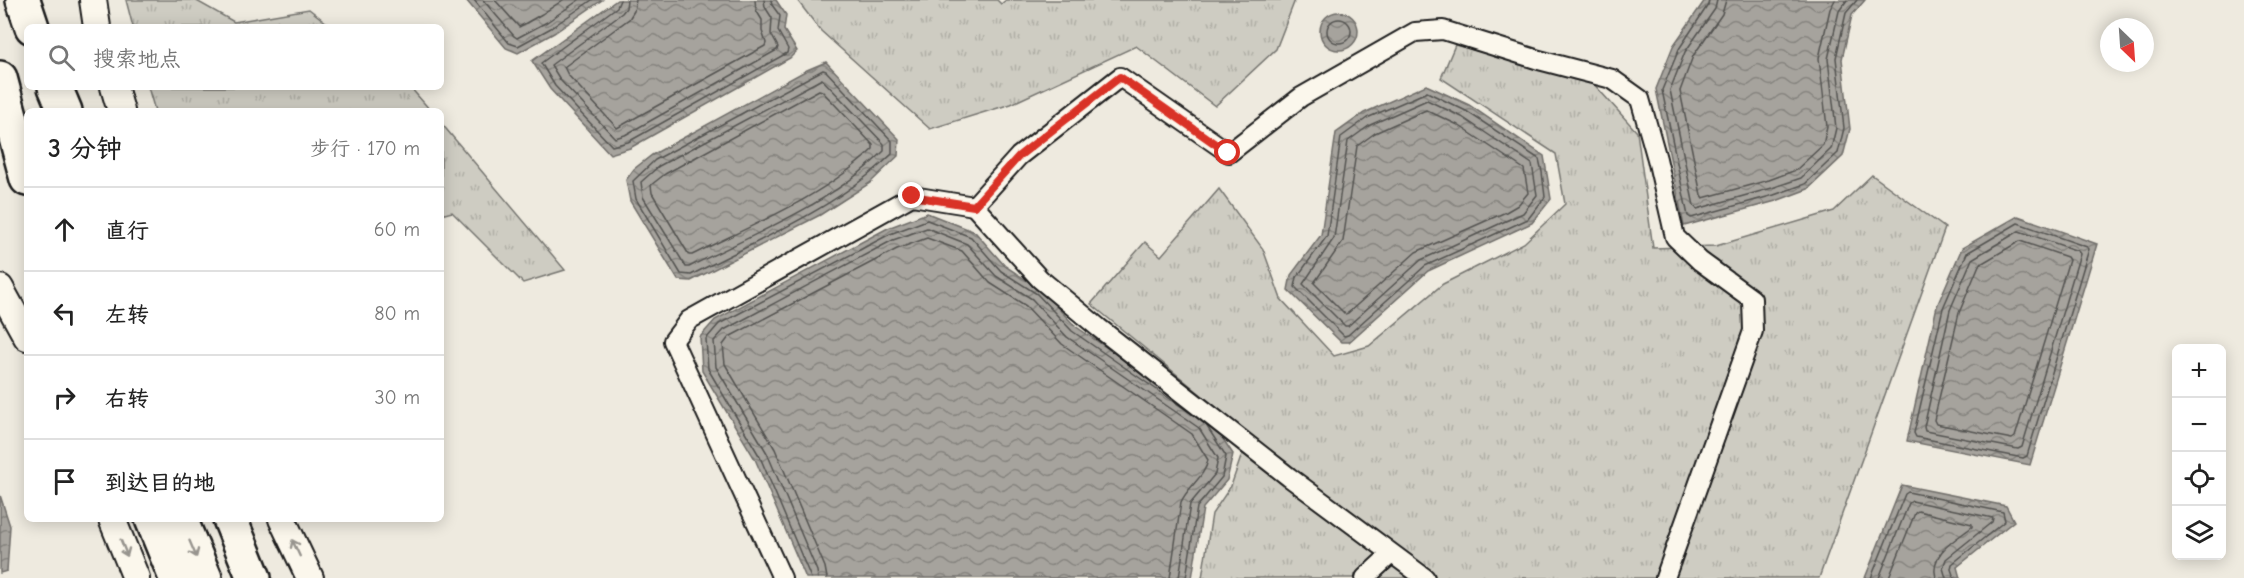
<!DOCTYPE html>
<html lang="zh">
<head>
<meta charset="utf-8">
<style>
  body { margin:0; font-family:"Comic Neue","LXGW WenKai TC",sans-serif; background:#f6f6f6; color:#222 }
  .controls { position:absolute; right:18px; bottom:18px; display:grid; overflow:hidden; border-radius:9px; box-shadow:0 3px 15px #0003 }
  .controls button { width:54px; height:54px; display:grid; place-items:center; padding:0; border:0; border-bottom:2px solid #e0e0e0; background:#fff; color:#222; font:30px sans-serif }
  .compass { position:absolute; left:2100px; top:18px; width:54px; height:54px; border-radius:50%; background:#fff; box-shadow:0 3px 15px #0003; rotate:155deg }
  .stop { position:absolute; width:18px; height:18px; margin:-14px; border:4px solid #d93025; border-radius:50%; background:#fff }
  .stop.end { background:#d93025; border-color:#fff; box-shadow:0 2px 6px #0008 }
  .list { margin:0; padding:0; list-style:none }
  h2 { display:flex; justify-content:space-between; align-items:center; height:78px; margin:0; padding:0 24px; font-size:26px }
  h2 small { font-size:20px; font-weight:400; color:#767676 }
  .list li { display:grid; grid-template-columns:39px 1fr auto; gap:18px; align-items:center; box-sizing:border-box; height:84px; padding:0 24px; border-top:2px solid #e0e0e0 }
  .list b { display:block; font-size:22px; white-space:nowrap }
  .list em { font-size:20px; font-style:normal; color:#767676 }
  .icon { flex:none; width:33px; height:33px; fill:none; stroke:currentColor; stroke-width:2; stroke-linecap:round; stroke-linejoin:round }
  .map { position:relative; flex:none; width:2244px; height:578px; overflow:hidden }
  .search { position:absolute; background:#fff; box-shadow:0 3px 15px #0003; left:24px; top:24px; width:420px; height:66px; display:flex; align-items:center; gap:15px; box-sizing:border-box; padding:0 21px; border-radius:9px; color:#767676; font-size:22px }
  .panel { position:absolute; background:#fff; box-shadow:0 3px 15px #0003; left:24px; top:108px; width:420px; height:414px; border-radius:9px }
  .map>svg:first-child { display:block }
  .grass { fill:url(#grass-tufts); stroke:#75746f; stroke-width:1.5 }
  .water { fill:url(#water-waves); stroke:#6f6d69; stroke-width:1.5 }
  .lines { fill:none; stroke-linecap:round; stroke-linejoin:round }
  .shore { stroke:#535250; stroke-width:1.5 }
  .street-casing { stroke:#1c1c1c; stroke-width:22 }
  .secondary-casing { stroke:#1c1c1c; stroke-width:30 }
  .highway-casing { stroke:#1c1c1c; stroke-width:38 }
  .street { stroke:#fbf7ec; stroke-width:18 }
  .secondary { stroke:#fbf7ec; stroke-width:26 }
  .highway { stroke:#fbf7ec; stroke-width:33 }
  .oneway { stroke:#97948e }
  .route { stroke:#d93025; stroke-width:8 }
</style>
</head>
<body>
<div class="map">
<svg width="2244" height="578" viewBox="0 0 2244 578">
  <defs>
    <pattern id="grass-tufts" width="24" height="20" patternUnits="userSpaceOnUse" patternTransform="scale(1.5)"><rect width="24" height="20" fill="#ceccc2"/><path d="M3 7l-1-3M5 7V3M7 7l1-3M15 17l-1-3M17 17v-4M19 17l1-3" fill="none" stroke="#b0afa6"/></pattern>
    <pattern id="water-waves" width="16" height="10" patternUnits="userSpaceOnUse" patternTransform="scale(1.5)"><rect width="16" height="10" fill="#a6a39d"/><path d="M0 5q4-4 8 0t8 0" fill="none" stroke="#86847f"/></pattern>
  </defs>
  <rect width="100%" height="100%" fill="#eeeadf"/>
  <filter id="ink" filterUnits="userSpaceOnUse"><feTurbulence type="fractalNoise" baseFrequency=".0167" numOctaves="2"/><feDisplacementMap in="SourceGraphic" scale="12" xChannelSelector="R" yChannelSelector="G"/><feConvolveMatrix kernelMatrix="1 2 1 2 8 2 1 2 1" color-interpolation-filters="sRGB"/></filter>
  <g filter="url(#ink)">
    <g class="grass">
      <path d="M126 0H195L234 22 309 9 332 27H133Z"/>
      <path d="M797 0H997L1001 4 1006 0H1295L1276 49 1215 106 1136 46 1011 104 930 129 821 31Z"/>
      <path d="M1455 45 1592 82 1637 132 1653 248 1716 246 1834 211 1872 175 1945 228 1819 578H1202L1212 514 1231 486 1249 434 1091 304 1145 242 1161 256 1219 189 1263 249 1281 299 1334 356 1369 346 1443 284 1524 243 1565 204 1556 154 1441 78Z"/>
      <path d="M148 87H410L431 111H155Z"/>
      <path d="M441 123 565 270 523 283 452 212 441 215Z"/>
    </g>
    <g class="water">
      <path d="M466 0H602L554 33 518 53 506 48Z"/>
      <path d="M617 0H776L786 15 784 30 797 51 790 58 630 148 610 154 550 89 532 61Z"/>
      <path d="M1705 0H1865L1852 15 1842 59 1850 129 1843 156 1808 189 1776 201 1684 226 1656 89 1673 46Z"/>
      <circle cx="1339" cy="31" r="19"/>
      <path d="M826 62 899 139 898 156 870 183 820 215 691 281 678 280 630 201 626 180 634 169 652 155 807 70Z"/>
      <path d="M1426 85 1469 105 1544 156 1551 199 1532 223 1428 271 1349 342H1341L1288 290 1291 275 1321 235 1336 133 1364 113Z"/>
      <path d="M927 213 975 232 1005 266 1040 289 1075 326 1209 418 1233 454 1227 480 1203 508 1192 578H806L755 459 702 371 700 337 715 320 888 228Z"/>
      <path d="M2018 216 2097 244 2030 465 1907 441 1937 306 1962 248Z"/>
      <path d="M1902 485 2006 506 2014 521 1957 567 1960 578H1865Z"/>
      <path d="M0 495 10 526 7 571 0 573Z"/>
    </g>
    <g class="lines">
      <g class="shore">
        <path d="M474 0 509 43 518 46 551 28 592 0"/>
        <path d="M483 0 514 36 517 38 547 22 579 0"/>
        <path d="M495 0 519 27 542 14 563 0"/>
        <path d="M620 0 617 7 541 63 555 86 612 146 628 142 787 53 788 49 778 31 780 16 772 5 771 0"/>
        <path d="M627 0 626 8 622 13 551 65 561 81 615 138 625 135 777 50 778 47 771 34 772 18 765 7 764 0"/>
        <path d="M636 0 634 11 629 19 564 67 568 75 617 128 765 46 766 43 762 31V20L756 10 755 0"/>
        <path d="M1709 0 1708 5 1679 49 1662 90 1688 216 1691 218 1774 195 1805 184 1838 153 1844 128 1836 58 1846 13 1857 0"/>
        <path d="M1717 0 1715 9 1685 52 1670 90 1694 206 1697 209 1772 188 1801 178 1831 149 1836 128 1828 59 1839 11 1847 0"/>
        <path d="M1726 0 1722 14 1693 56 1680 91 1701 195 1703 198 1769 180 1796 170 1823 145 1827 127 1819 58 1830 9 1835 0"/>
        <circle cx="1339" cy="31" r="12"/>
        <path d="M823 70 826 71 892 141V154C836 209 760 239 691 275L681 274 636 199 633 181 655 160Z"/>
        <path d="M822 79 884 144V151C831 204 756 233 689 267H686L643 197 641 182 659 166Z"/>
        <path d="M819 90 822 91 873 145V149C825 196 752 225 692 255H689L652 193 651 185 665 174Z"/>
        <path d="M1427 92 1466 111 1539 159 1542 172 1545 197 1528 219 1425 266 1348 335 1344 336 1295 287 1297 277 1327 236 1341 137 1367 118Z"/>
        <path d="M1427 100 1462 117 1532 164 1537 195 1523 213 1421 260 1348 326H1345L1303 284 1334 238 1348 141 1370 125Z"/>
        <path d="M1426 110 1458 125 1524 169 1528 193 1518 205 1506 212 1416 252 1348 313 1345 314 1314 283 1343 241 1357 146 1375 133Z"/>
        <path d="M2018 223 2087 247 2089 249 2027 456 2023 458 1916 437 1914 433 1943 308 1967 253Z"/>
        <path d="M2019 231 2078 251 2080 254 2022 447 2018 449 1925 431 1924 427 1950 310 1972 259Z"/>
        <path d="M2020 241 2067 257 2069 260 2015 437 2012 439 1936 424 1934 420 1959 313 1979 265Z"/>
        <path d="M811 578 760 457 708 369 706 339 719 324 890 234 927 220 971 237 1001 271 1037 294 1072 331 1189 412"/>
        <path d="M818 578 817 571 767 453 716 367 714 341 724 330 893 240 927 228 967 244 996 276 1032 299 1067 337 1199 428 1218 458 1215 474 1190 504 1179 578"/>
        <path d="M827 578 825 567 775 449 725 364 723 345 729 337 897 249 927 238 962 251 990 283 1026 306 1062 344 1192 434 1208 460C1205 477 1188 486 1181 502L1170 578"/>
        <path d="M1186 578 1197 507 1222 477 1226 456 1206 425"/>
        <path d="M1871 578 1905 494 1908 492 2003 512 2005 521 1952 564 1951 569 1954 578"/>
        <path d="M1879 578 1909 503 1912 501 1993 518 1992 522 1946 559 1943 568 1946 578"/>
        <path d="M1889 578 1915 513 1918 511 1972 524V527C1955 540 1929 553 1936 578"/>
      </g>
      <g class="street-casing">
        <g id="street">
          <path d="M974 206 1040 279 1099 328 1289 477 1425 578"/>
          <path d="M782 578 673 341 689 320 912 196 974 206 1019 156 1120 77 1229 153 1301 97 1415 32 1443 30 1539 60 1612 79 1640 99 1657 159 1675 237 1700 261 1752 299 1753 331 1665 578"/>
          <path d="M1365 578 1391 554"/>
        </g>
      </g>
      <g class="secondary-casing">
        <g id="secondary">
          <path d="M93 0 97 27"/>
          <path d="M114 87 121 111"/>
          <path d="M0 288 27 337"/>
          <path d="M112 519 136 578"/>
          <path d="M282 519 310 578"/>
        </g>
      </g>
      <g class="highway-casing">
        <g id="highway">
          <path d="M23 0 32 27"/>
          <path d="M0 78 27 179"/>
          <path d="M55 87 65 111"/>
          <path d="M152 519 176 578"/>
          <path d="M180 519 205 578"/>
          <path d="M230 519 254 578"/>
        </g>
      </g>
      <use href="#street" class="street"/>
      <use href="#secondary" class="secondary"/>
      <use href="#highway" class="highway"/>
    </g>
    <defs><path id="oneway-shaft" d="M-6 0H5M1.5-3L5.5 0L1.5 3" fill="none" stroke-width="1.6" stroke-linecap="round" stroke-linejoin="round" transform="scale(1.5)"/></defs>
    <g class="oneway">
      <use href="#oneway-shaft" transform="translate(124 548) rotate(68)"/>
      <use href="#oneway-shaft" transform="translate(296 548) rotate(-115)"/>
      <use href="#oneway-shaft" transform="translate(193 549) rotate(67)"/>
    </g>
  </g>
  <g class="lines" filter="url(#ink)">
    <path class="route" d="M912 196 974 206 1019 156 1120 77 1228 153"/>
  </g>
</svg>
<div class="controls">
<button>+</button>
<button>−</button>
<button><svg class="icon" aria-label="locate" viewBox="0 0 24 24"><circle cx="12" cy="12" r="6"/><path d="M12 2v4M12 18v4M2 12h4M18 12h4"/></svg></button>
<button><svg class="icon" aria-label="layers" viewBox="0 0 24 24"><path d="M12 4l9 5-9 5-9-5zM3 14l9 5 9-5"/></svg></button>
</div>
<svg class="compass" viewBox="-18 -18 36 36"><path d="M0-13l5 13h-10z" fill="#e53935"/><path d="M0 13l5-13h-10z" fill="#767676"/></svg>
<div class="stop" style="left:1228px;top:153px"></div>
<div class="stop end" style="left:912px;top:196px"></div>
<div class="search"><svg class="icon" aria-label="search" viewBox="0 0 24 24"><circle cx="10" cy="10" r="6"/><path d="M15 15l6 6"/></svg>搜索地点</div>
<section class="panel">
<h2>3 分钟<small>步行 · 170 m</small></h2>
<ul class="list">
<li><svg class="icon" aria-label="ahead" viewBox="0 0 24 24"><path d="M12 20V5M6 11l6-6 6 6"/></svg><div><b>直行</b></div><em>60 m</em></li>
<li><svg class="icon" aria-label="left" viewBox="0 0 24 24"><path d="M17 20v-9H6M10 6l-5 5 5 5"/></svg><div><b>左转</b></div><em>80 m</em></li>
<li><svg class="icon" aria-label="right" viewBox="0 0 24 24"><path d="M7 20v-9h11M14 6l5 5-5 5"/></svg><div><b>右转</b></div><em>30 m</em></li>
<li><svg class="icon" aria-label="arrive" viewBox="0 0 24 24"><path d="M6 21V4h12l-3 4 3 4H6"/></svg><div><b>到达目的地</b></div></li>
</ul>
</section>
</div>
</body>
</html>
